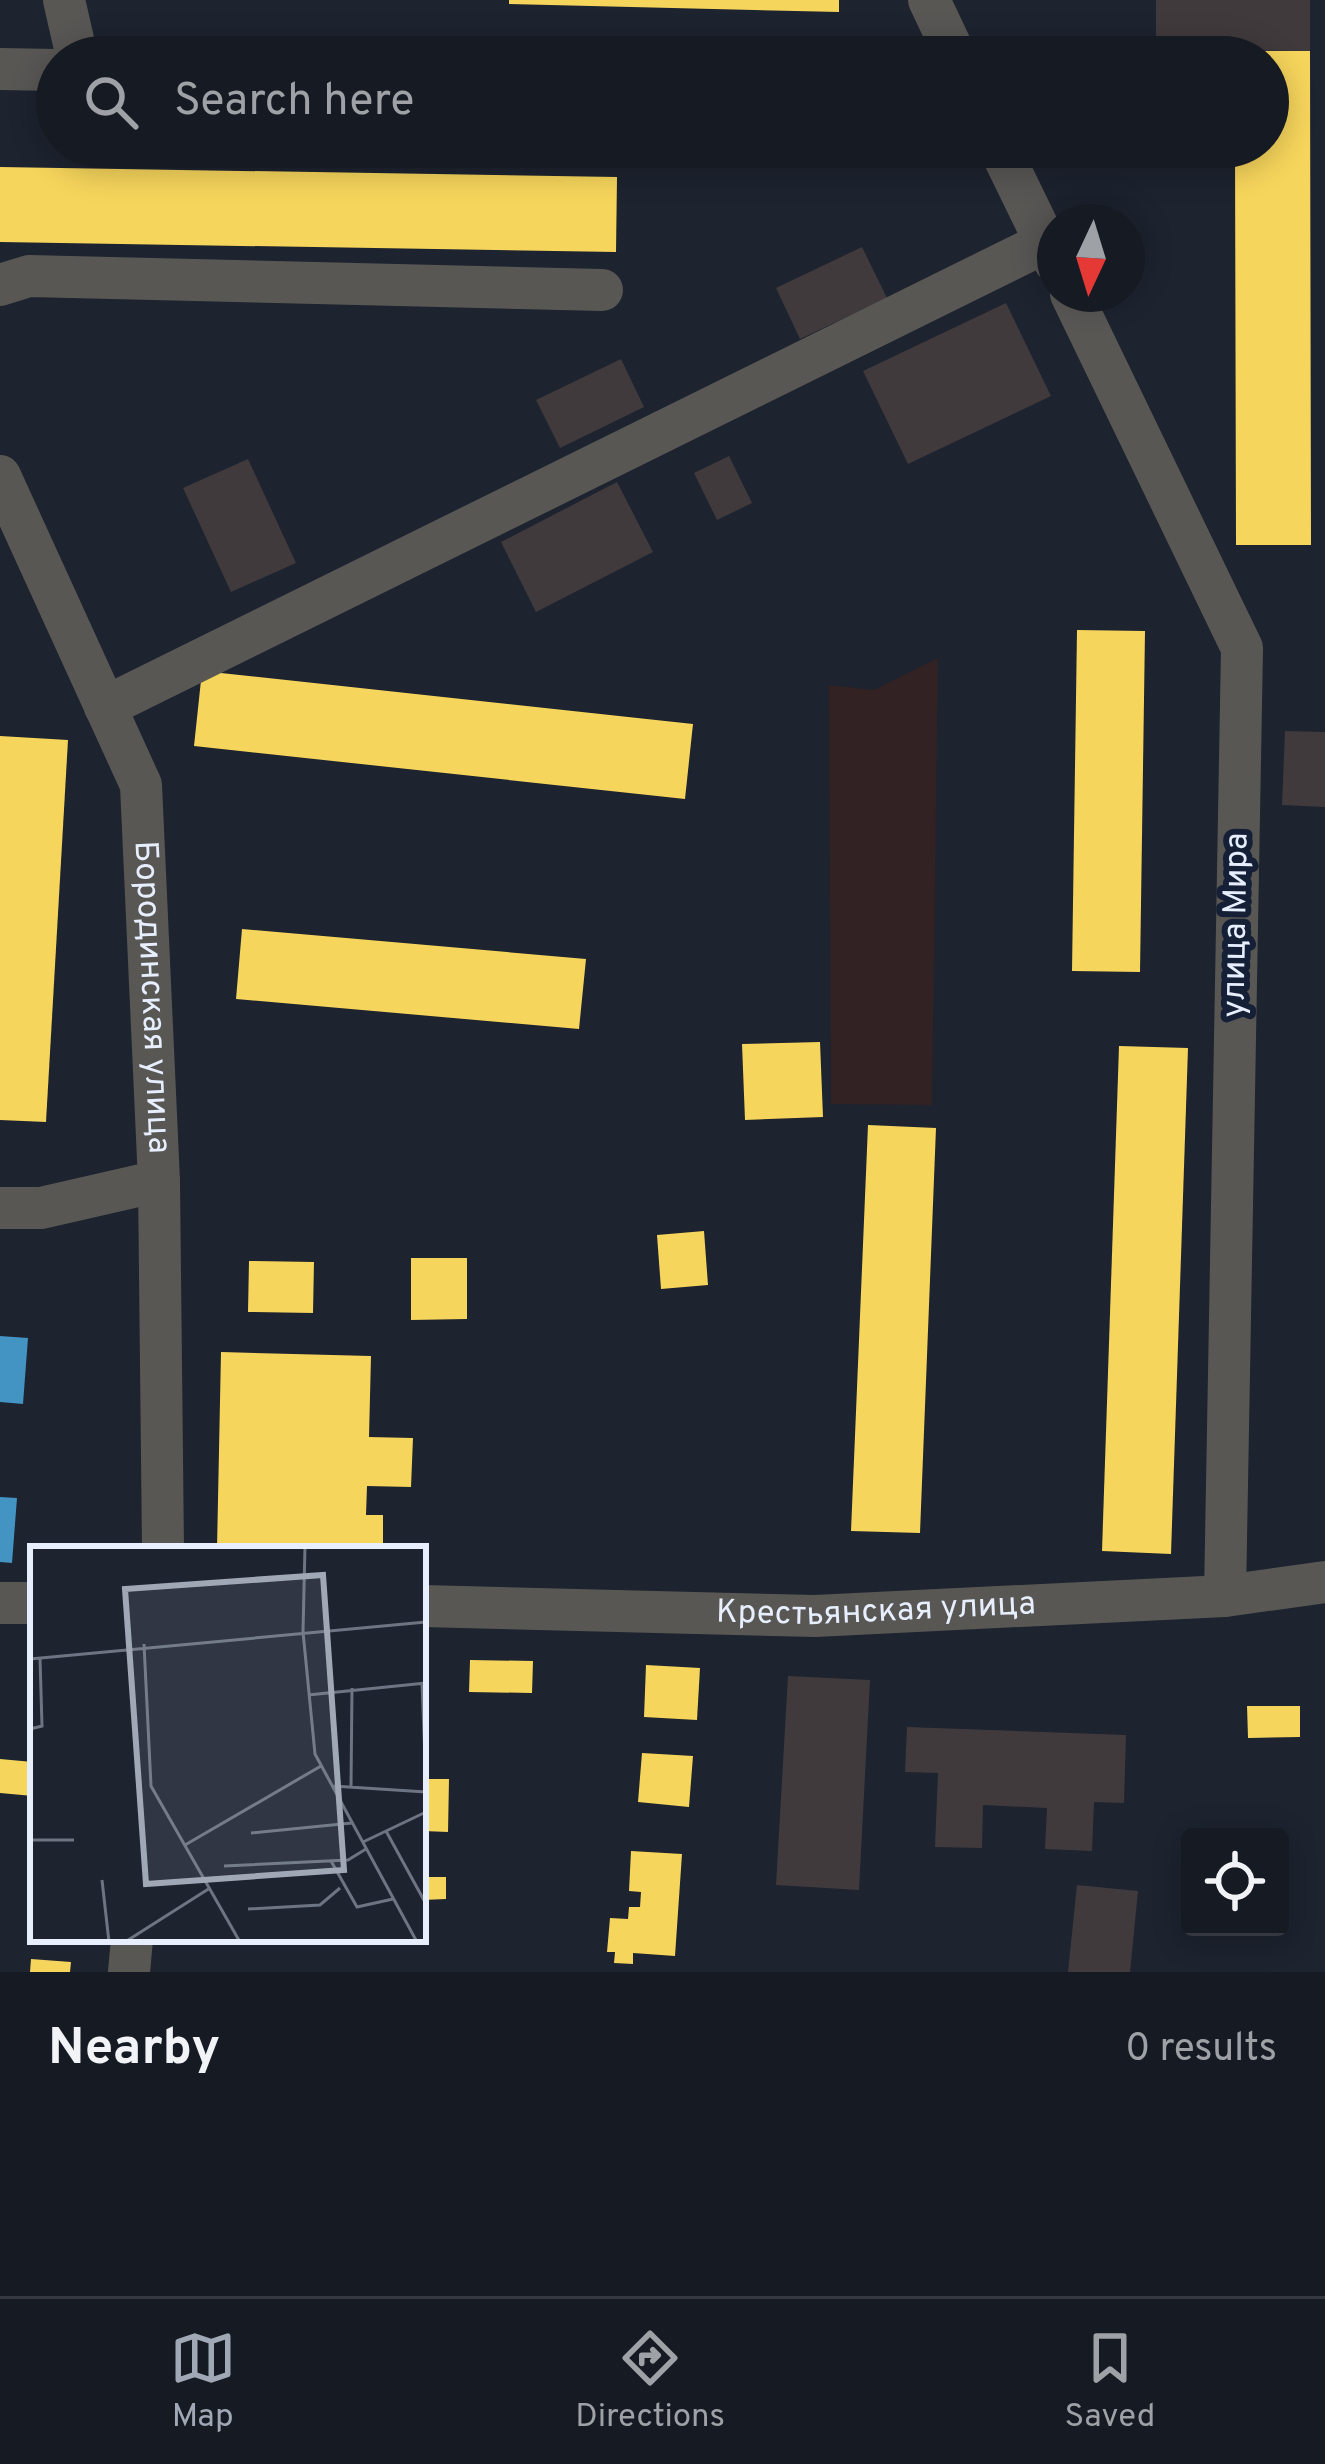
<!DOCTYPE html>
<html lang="en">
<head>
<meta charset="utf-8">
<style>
  body { margin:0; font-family:Overpass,sans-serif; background:#232730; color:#f1f3f6 }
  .controls { position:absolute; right:36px; bottom:36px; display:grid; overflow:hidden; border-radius:12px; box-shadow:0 6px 30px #0003 }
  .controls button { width:108px; height:108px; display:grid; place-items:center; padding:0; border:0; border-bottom:3px solid #353841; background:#161a23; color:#f1f3f6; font:60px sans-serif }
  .compass { position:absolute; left:1037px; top:204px; width:108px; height:108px; border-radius:50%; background:#161a23; box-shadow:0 6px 30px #0003; rotate:184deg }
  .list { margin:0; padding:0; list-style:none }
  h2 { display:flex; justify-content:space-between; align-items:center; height:156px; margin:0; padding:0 48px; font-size:51px }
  h2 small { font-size:39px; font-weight:400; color:#9ea1a6 }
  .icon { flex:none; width:66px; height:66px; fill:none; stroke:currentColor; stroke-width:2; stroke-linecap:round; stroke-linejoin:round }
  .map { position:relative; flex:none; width:1325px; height:1972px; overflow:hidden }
  .search { position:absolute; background:#161a23; box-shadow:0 6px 30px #0003; left:36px; right:36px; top:36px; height:132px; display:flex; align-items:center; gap:30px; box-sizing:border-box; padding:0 42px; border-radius:66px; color:#9ea1a6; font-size:45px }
  .sheet { height:324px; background:#161a23 }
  nav { display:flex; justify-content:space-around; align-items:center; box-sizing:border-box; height:168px; border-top:3px solid #353841; background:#161a23; font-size:33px; color:#9ea1a6 }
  nav a { display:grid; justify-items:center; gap:6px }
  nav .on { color:#a0a8b6 }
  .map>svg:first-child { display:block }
  .industrial { fill:#322223 }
  .homes { fill:#f6d55c }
  .schools { fill:#4393c3 }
  .building { fill:#413a3d }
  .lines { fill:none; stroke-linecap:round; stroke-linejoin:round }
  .minor { stroke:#585754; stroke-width:42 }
  .labels { text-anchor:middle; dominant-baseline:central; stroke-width:12; stroke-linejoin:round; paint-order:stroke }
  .street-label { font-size:33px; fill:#e7efff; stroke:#152037 }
  .inset-road { fill:none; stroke:#6e7582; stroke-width:3 }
  .view { fill:#a0a8b6; fill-opacity:0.15; stroke:#a0a8b6; stroke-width:6 }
  .inset-edge { fill:none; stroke:#e7efff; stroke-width:6 }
</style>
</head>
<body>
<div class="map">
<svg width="1325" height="1972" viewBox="0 0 1325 1972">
  <rect width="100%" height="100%" fill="#1d232f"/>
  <path class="industrial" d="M938 658 932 1105 831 1104 829 685 874 690Z"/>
  <g class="homes">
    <path d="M509 0H839V12L509 4Z"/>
    <path d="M1235 51H1310L1311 545H1236L1235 147H1268V57H1235Z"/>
    <path d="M0 167 617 177 616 252 0 242Z"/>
    <path d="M1077 630 1145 631 1140 972 1072 971Z"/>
    <path d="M202 671 693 724 685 799 194 746Z"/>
    <path d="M0 736 68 740 46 1122 0 1120Z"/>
    <path d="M242 929 586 959 579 1029 236 999Z"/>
    <path d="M820 1042 823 1117 745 1120 742 1044Z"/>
    <path d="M1119 1046 1188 1048 1171 1554 1102 1551Z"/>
    <path d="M868 1125 936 1128 920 1533 851 1531Z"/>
    <path d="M704 1231 708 1285 661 1289 657 1235Z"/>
    <path d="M411 1258H467V1319L411 1320Z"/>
    <path d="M249 1261 314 1262 313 1313 248 1312Z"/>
    <path d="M221 1352 371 1356 369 1437 413 1438 411 1487 367 1486 366 1515H383V1549H217Z"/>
    <path d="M470 1660 533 1661 532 1693 469 1692Z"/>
    <path d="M646 1665 700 1668 697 1720 644 1717Z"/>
    <path d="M1247 1706H1300V1737L1248 1738Z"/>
    <path d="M642 1753 693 1756 689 1807 638 1802Z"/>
    <path d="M0 1759 33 1762V1796L0 1793Z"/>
    <path d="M423 1779H449L448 1832 423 1831Z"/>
    <path d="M631 1851 682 1854 675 1956 633 1953V1964L614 1963 615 1952H607L610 1918 628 1919 629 1907H640L641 1892 629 1891Z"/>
    <path d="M423 1877H446V1899L423 1900Z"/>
    <path d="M31 1959 71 1962 70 1972H30Z"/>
  </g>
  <g class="schools">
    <path d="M0 1336 28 1338 23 1404 0 1402Z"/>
    <path d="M0 1497 17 1498 12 1563 0 1562Z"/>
  </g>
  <g class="building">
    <path d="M1156 0H1310V51L1156 50Z"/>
    <path d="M862 247 887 298 800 339 776 288Z"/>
    <path d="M1006 303 1051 396 908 464 863 371Z"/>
    <path d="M621 359 644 407 560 448 536 400Z"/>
    <path d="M729 456 752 503 717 520 694 473Z"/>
    <path d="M248 459 296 563 231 592 183 488Z"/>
    <path d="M617 482 653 552 536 612 501 542Z"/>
    <path d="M1285 731 1325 732V807L1282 805Z"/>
    <path d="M788 1676 870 1680 859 1890 776 1885Z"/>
    <path d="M907 1727 1126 1735 1124 1803 1094 1802 1092 1851 1045 1849 1047 1808 983 1805 982 1848 935 1847 938 1773 905 1772Z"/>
    <path d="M1077 1885 1138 1891 1130 1972H1068Z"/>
  </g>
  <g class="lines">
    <g class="minor">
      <path d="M64 0 77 57"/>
      <path d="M929 0 956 57"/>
      <path d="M0 69 57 70"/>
      <path d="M999 147 1055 262"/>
      <path d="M0 285 29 276 602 290"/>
      <path d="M1071 294 1242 648 1225 1596"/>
      <path id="s1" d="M0 476 141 785 159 1181 163 1549"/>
      <path d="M105 707 1046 242"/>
      <path d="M0 1208H41L159 1181"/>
      <path d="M0 1603H33"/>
      <path id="s2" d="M423 1606 815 1616 1225 1596 1325 1582"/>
      <path d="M129 1972 132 1939"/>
    </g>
  </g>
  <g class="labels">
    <g class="street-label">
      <text transform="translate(1237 925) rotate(-89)">улица Мира</text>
      <text stroke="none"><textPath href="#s1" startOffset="552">Бородинская улица</textPath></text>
      <text stroke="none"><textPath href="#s2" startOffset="453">Крестьянская улица</textPath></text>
    </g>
  </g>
  <g transform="translate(30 1546)">
    <rect width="396" height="396" fill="#1d232f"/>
    <path class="inset-road" d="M275 0 273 86 285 208 387 396M114 98 121 240 210 396M0 113 396 76M392 137 396 238M278 149 396 137M0 183 12 180 10 112M303 240 396 246M321 241 322 142M356 285 396 358M221 287 322 277M0 294H44M333 296 396 266M155 299 291 220M301 315 327 361 363 353M194 320 318 314 336 303M72 334 79 396M218 363 290 359 310 342M95 396 180 342"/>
    <path class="view" d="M293 29 314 324 116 338 95 43Z"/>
    <rect width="396" height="396" class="inset-edge"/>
  </g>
</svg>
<div class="controls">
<button><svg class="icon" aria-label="locate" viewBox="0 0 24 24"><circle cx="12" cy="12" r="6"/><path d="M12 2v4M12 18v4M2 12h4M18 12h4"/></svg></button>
</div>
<svg class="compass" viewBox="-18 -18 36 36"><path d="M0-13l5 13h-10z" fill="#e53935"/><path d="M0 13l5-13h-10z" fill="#9ea1a6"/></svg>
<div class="search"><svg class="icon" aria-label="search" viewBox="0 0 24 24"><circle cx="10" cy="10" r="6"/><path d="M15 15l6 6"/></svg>Search here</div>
</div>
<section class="sheet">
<h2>Nearby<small>0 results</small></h2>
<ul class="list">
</ul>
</section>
<nav>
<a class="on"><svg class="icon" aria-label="map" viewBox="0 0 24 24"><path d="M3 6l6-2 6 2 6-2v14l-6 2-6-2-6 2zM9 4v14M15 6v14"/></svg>Map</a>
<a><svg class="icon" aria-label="directions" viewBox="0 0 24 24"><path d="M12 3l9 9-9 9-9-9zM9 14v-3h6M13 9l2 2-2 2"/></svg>Directions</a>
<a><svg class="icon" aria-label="saved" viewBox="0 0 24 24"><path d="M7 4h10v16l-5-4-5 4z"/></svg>Saved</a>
</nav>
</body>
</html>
